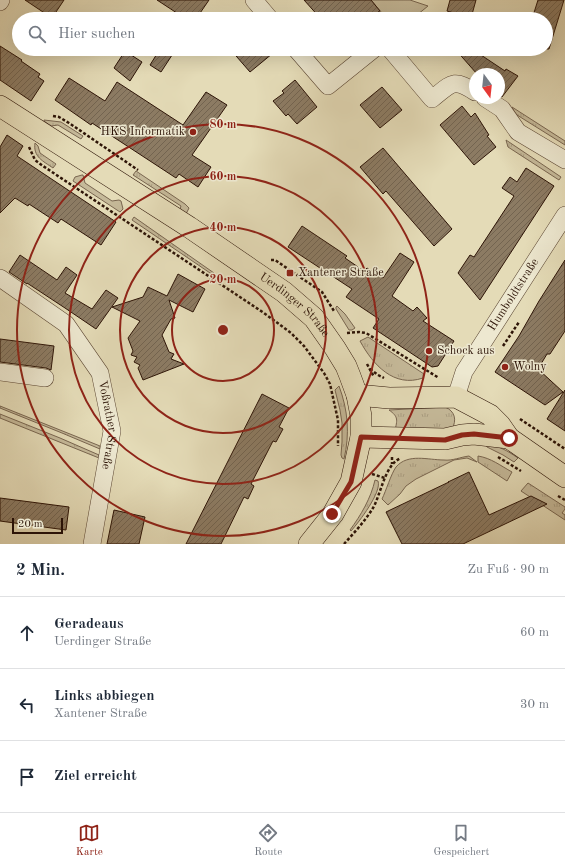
<!DOCTYPE html>
<html lang="de">
<head>
<meta charset="utf-8">
<style>
  body { margin:0; font-family:"Old Standard TT",serif; background:#f2f2f3; color:#1f2937 }
  .compass { position:absolute; left:469px; top:68px; width:36px; height:36px; border-radius:50%; background:#fff; box-shadow:0 4px 16px #0002; rotate:165deg }
  .scale { position:absolute; left:12px; bottom:10px; width:51px; box-sizing:border-box; padding-left:4px; border:2px solid #2d1407; border-top:0; font-size:11px; line-height:14px; white-space:nowrap; color:#2d1407; -webkit-text-stroke:3px #ede8d0; paint-order:stroke }
  .stop { position:absolute; width:12px; height:12px; margin:-9px; border:3px solid #8f2418; border-radius:50%; background:#fff }
  .stop.end { background:#8f2418; border-color:#fff; box-shadow:0 1px 4px #0008 }
  .list { margin:0; padding:0; list-style:none }
  h2 { display:flex; justify-content:space-between; align-items:center; height:52px; margin:0; padding:0 16px; font-size:17px }
  h2 small { font-size:13px; font-weight:400; color:#747a83 }
  .list li { display:grid; grid-template-columns:26px 1fr auto; gap:12px; align-items:center; box-sizing:border-box; height:72px; padding:0 16px; border-top:1px solid #e0e1e3 }
  .list b { display:block; font-size:15px; white-space:nowrap }
  .list p { margin:0; font-size:13px; white-space:nowrap; color:#747a83 }
  .list em { font-size:13px; font-style:normal; color:#747a83 }
  .icon { flex:none; width:22px; height:22px; fill:none; stroke:currentColor; stroke-width:2; stroke-linecap:round; stroke-linejoin:round }
  .map { position:relative; flex:none; width:565px; height:544px; overflow:hidden }
  .search { position:absolute; background:#fff; box-shadow:0 4px 16px #0002; left:12px; right:12px; top:12px; height:44px; display:flex; align-items:center; gap:10px; box-sizing:border-box; padding:0 14px; border-radius:22px; color:#747a83; font-size:15px }
  .sheet { height:268px; background:#fff }
  nav { display:flex; justify-content:space-around; align-items:center; box-sizing:border-box; height:56px; border-top:1px solid #e0e1e3; background:#fff; font-size:11px; color:#747a83 }
  nav a { display:grid; justify-items:center; gap:2px }
  nav .on { color:#8f2418 }
  .map>svg:first-child { display:block }
  .grass { fill:url(#grass-tufts); stroke:#796650 }
  .park { fill:#c5b999; stroke:#796650 }
  .building { fill:url(#building-hatch); stroke:#2d1407 }
  .lines { fill:none; stroke-linecap:round; stroke-linejoin:round }
  .minor-casing { stroke:#5b4633; stroke-width:18 }
  .major-casing { stroke:#2d1407; stroke-width:22 }
  .path { stroke:#2d1407; stroke-width:2.5; stroke-dasharray:3 2; stroke-linecap:butt }
  .minor { stroke:#ede8d0; stroke-width:17 }
  .major { stroke:#e4dbb7; stroke-width:21 }
  .route { stroke:#8f2418; stroke-width:5 }
  .ring { fill:none; stroke:#8f2418; stroke-width:2 }
  .poi-dot { fill:#8f2418; stroke:#ede8d0; stroke-width:1.5 }
  .labels { text-anchor:middle; dominant-baseline:central; stroke-width:3; stroke-linejoin:round; paint-order:stroke }
  .poi-label { font-size:12px; fill:#2d1407; stroke:#ede8d0; text-anchor:start }
  .street-label { font-size:12px; fill:#2d1407; stroke:#ede8d0 }
  .centre { fill:#8f2418; stroke:#ede8d0; stroke-width:2 }
  .ring-label { font-size:12px; text-anchor:middle; font-weight:bold; fill:#8f2418; stroke:#ede8d0; stroke-width:3; stroke-linejoin:round; paint-order:stroke }
</style>
</head>
<body>
<div class="map">
<svg width="565" height="544" viewBox="0 0 565 544">
  <defs>
    <pattern id="grass-tufts" width="24" height="20" patternUnits="userSpaceOnUse"><rect width="24" height="20" fill="#c5b999"/><path d="M3 7l-1-3M5 7V3M7 7l1-3M15 17l-1-3M17 17v-4M19 17l1-3" fill="none" stroke="#aa9e82"/></pattern>
    <pattern id="building-hatch" width="6" height="6" patternUnits="userSpaceOnUse"><rect width="6" height="6" fill="#8c7b63"/><path d="M-1 1l2-2M0 6l6-6M5 7l2-2" fill="none" stroke="#736450"/></pattern>
  </defs>
  <rect width="100%" height="100%" fill="#e4dbb7"/>
  <filter id="stains"><feTurbulence type="fractalNoise" baseFrequency=".005" numOctaves="4"/><feColorMatrix values="0 0 0 0 .2 0 0 0 0 .09 0 0 0 0 .02 0 0 0 .5 -.17"/></filter>
  <radialGradient id="worn" r=".72"><stop offset=".6" stop-color="#630" stop-opacity="0"/><stop offset="1" stop-color="#630" stop-opacity=".3"/></radialGradient>
  <g class="grass">
    <path d="M512 107 565 141V145L517 115 514 111Z"/>
    <path d="M44 120 61 122 83 136 81 139 58 125 51 126 44 121Z"/>
    <path d="M506 140 561 177 559 180 508 147Z"/>
    <path d="M35 143 38 146 40 153 56 164 53 168C43 161 33 157 35 143Z"/>
    <path d="M136 171 185 204 189 208 185 216 179 211 181 206 133 175Z"/>
    <path d="M82 175H83L85 183 112 201 119 200 121 201 123 209 120 212 73 181 75 177Z"/>
    <path d="M134 217 214 273 213 275 132 220Z"/>
    <path d="M337 306 345 314 355 328 352 330H349L336 309V307Z"/>
    <path d="M368 337 424 374 423 378C394 388 373 365 360 341Z"/>
    <path d="M339 386C348 410 350 434 344 459L342 458 341 455 342 442V423L340 410 335 390Z"/>
    <path d="M0 406 100 446V449L62 433 0 408Z"/>
    <path d="M445 407C455 411 457 420 452 429L395 431C397 420 399 417 389 410Z"/>
    <path d="M0 414 60 438 99 455V458L0 418Z"/>
    <path d="M486 445C500 446 506 450 518 458L514 462 503 455 487 447Z"/>
    <path d="M469 456 477 462 467 458 454 460 416 479 406 486 400 494 388 505 382 499C386 491 391 474 396 467 408 453 428 460 444 460 452 461 461 457 469 456Z"/>
    <path d="M478 456C491 458 501 466 512 472L507 481 478 462Z"/>
    <path d="M375 480 378 481C382 492 359 522 351 531L350 530C361 515 371 498 375 480Z"/>
    <path d="M528 483 565 507V509L562 513 565 515V520L521 491Z"/>
  </g>
  <path class="park" d="M371 0H410L428 6 412 19H387Z"/>
  <g class="building">
    <path d="M25 0H64L52 18Z"/>
    <path d="M157 0H209L196 19H186Z"/>
    <path d="M304 0H371L380 11 378 12 384 19H321Z"/>
    <path d="M450 0H476L471 18 447 11Z"/>
    <path d="M538 0H564L549 49H546V19H532Z"/>
    <path d="M0 46 22 60 21 61 40 74 38 77 44 81 31 101 0 80Z"/>
    <path d="M160 49H176L161 72 150 65Z"/>
    <path d="M230 49H278L250 72Z"/>
    <path d="M455 49H472L505 71 506 69 518 76 502 97 499 95V74H477Z"/>
    <path d="M125 51 142 62 130 81 114 68Z"/>
    <path d="M69 78 105 101 117 82 183 125 206 92 227 105 192 155 211 167 198 187 179 174 176 178 92 123 91 125 55 100Z"/>
    <path d="M295 80 317 107 297 124 288 114 286 116 273 101 284 93 282 91Z"/>
    <path d="M382 87 402 110 380 128 360 105Z"/>
    <path d="M462 106 471 117 475 113 489 135 487 136 496 147 474 165 440 125Z"/>
    <path d="M7 135 23 146 17 156 116 222 101 245 61 219 58 223 29 204 28 206 15 198 0 213V147Z"/>
    <path d="M383 148 452 229 434 246 386 191 383 194 360 167Z"/>
    <path d="M526 168 554 186 480 300 458 273 470 255 474 257 514 196 502 188 510 177 517 182Z"/>
    <path d="M302 226 347 256 345 258 364 271 367 268 383 278 400 253 414 262 392 296 413 311 417 307 427 318 423 321 454 341 438 366 432 367 373 328 379 319 346 297 352 289 288 247Z"/>
    <path d="M20 255 57 280 66 267 77 275 65 293 92 309 106 290 118 298 96 329 65 308 27 283V284L9 272Z"/>
    <path d="M565 260V331L550 354H547L538 369 563 392 545 405 495 372 519 336 539 301Z"/>
    <path d="M178 274 205 289 193 312 169 300 175 318 171 319 162 335 169 352 174 354 171 359 184 364 143 380 138 368 140 365 134 362 137 357 131 355 133 351 128 338 140 321 112 307 143 297 148 287 167 296Z"/>
    <path d="M0 339 54 346 51 370 46 368 0 362Z"/>
    <path d="M565 390V431L547 419Z"/>
    <path d="M262 394 289 408 279 427 283 429 276 442 273 441 251 484 254 486 248 499 244 497 221 544H186Z"/>
    <path d="M469 472 489 515 531 496 547 504 463 544H402L386 512 449 482H448Z"/>
    <path d="M0 498 69 507 66 530 0 521Z"/>
    <path d="M114 510 145 517 139 544H107Z"/>
  </g>
  <g class="lines">
    <g class="minor-casing">
      <g id="minor">
        <path d="M254 0 270 19"/>
        <path d="M0 2 1 0"/>
        <path d="M296 49 328 86 374 49"/>
        <path d="M390 49 432 99C451 84 453 77 475 92"/>
        <path d="M485 98 502 109 518 132 565 160"/>
        <path id="s1" d="M0 278 66 324 100 373 112 431 92 544"/>
        <path d="M0 372 45 378"/>
        <path id="s2" d="M456 397 464 372 565 215"/>
      </g>
    </g>
    <g class="major-casing">
      <g id="major">
        <path id="s3" d="M0 106 189 227 284 292 314 318 335 348 346 366 350 376 357 395 361 416V437L351 482 333 514 309 544"/>
        <path d="M357 395 389 398 456 397 490 415 500 425 509 438 565 477"/>
        <path d="M361 437 445 439 462 435 474 434 509 438"/>
      </g>
    </g>
    <g class="path">
      <path d="M53 116 59 117 69 123 138 170"/>
      <path d="M29 147 35 160 43 166 264 313 291 333 304 346 324 373 330 384 338 420V446"/>
      <path d="M271 260H275L322 292 334 311"/>
      <path d="M347 333 359 332 366 333 439 378"/>
      <path d="M503 346 519 322"/>
      <path d="M367 364 374 377"/>
      <path d="M370 369 378 375 384 378"/>
      <path d="M520 419 565 449"/>
      <path d="M392 457V464"/>
      <path d="M498 457 521 471"/>
      <path d="M372 474 385 478"/>
      <path d="M558 496 565 500"/>
      <path d="M344 544C354 533 365 521 373 508 381 494 385 464 401 458"/>
    </g>
    <use href="#minor" class="minor"/>
    <use href="#major" class="major"/>
  </g>
  <g class="lines">
    <path class="route" d="M332 514 351 482 361 437 445 440 462 435 474 434 509 438"/>
  </g>
  <g class="ring">
    <circle cx="223" cy="330" r="51"/>
    <circle cx="223" cy="330" r="103"/>
    <circle cx="223" cy="330" r="154"/>
    <circle cx="223" cy="330" r="206"/>
  </g>
  <g class="poi-dot">
    <circle cx="193" cy="132" r="4"/>
    <rect x="286" y="269" width="8" height="8" rx="2"/>
    <circle cx="429" cy="351" r="4"/>
    <circle cx="505" cy="367" r="4"/>
  </g>
  <g class="labels">
    <g class="poi-label">
      <text x="185" y="132" text-anchor="end">HKS Informatik</text>
      <text x="298" y="273">Xantener Straße</text>
      <text x="437" y="351">Schock aus</text>
      <text x="513" y="367">Wolny</text>
    </g>
    <g class="street-label">
      <text stroke="none"><textPath href="#s2" startOffset="118">Humboldtstraße</textPath></text>
      <text stroke="none"><textPath href="#s3" startOffset="356">Uerdinger Straße</textPath></text>
      <text stroke="none"><textPath href="#s1" startOffset="193">Voßrather Straße</textPath></text>
    </g>
  </g>
  <circle cx="223" cy="330" r="6" class="centre"/>
  <g class="ring-label">
    <text x="223" y="128">80 m</text>
    <text x="223" y="180">60 m</text>
    <text x="223" y="231">40 m</text>
    <text x="223" y="283">20 m</text>
  </g>
  <rect width="100%" height="100%" filter="url(#stains)"/>
  <rect width="100%" height="100%" fill="url(#worn)"/>
</svg>
<svg class="compass" viewBox="-18 -18 36 36"><path d="M0-13l5 13h-10z" fill="#e53935"/><path d="M0 13l5-13h-10z" fill="#747a83"/></svg>
<div class="scale">20 m</div>
<div class="stop" style="left:509px;top:438px"></div>
<div class="stop end" style="left:332px;top:514px"></div>
<div class="search"><svg class="icon" aria-label="search" viewBox="0 0 24 24"><circle cx="10" cy="10" r="6"/><path d="M15 15l6 6"/></svg>Hier suchen</div>
</div>
<section class="sheet">
<h2>2 Min.<small>Zu Fuß · 90 m</small></h2>
<ul class="list">
<li><svg class="icon" aria-label="ahead" viewBox="0 0 24 24"><path d="M12 20V5M6 11l6-6 6 6"/></svg><div><b>Geradeaus</b><p>Uerdinger Straße</p></div><em>60 m</em></li>
<li><svg class="icon" aria-label="left" viewBox="0 0 24 24"><path d="M17 20v-9H6M10 6l-5 5 5 5"/></svg><div><b>Links abbiegen</b><p>Xantener Straße</p></div><em>30 m</em></li>
<li><svg class="icon" aria-label="arrive" viewBox="0 0 24 24"><path d="M6 21V4h12l-3 4 3 4H6"/></svg><div><b>Ziel erreicht</b></div></li>
</ul>
</section>
<nav>
<a class="on"><svg class="icon" aria-label="map" viewBox="0 0 24 24"><path d="M3 6l6-2 6 2 6-2v14l-6 2-6-2-6 2zM9 4v14M15 6v14"/></svg>Karte</a>
<a><svg class="icon" aria-label="directions" viewBox="0 0 24 24"><path d="M12 3l9 9-9 9-9-9zM9 14v-3h6M13 9l2 2-2 2"/></svg>Route</a>
<a><svg class="icon" aria-label="saved" viewBox="0 0 24 24"><path d="M7 4h10v16l-5-4-5 4z"/></svg>Gespeichert</a>
</nav>
</body>
</html>
